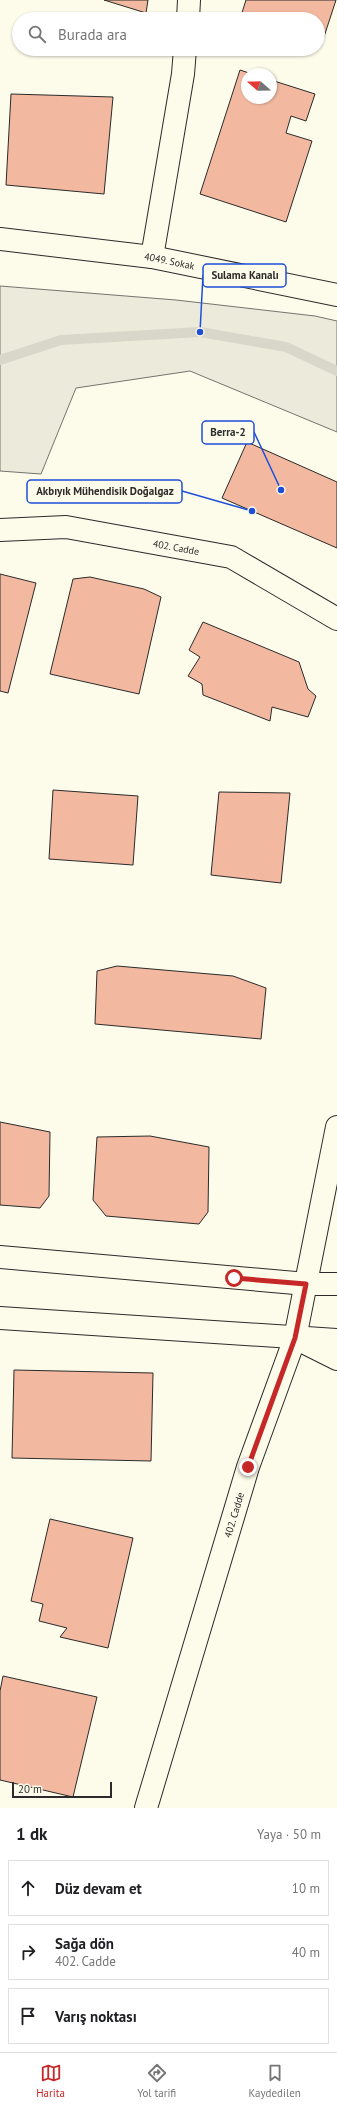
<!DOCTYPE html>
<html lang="tr">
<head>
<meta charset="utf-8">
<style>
  body { margin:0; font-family:"PT Sans",sans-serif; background:#f2f2f2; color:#202124 }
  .compass { position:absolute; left:241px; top:68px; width:36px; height:36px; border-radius:50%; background:#fff; box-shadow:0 1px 3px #0004; rotate:290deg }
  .scale { position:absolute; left:12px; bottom:10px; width:100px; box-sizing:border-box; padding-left:4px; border:2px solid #2b2b2b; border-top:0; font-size:11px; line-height:14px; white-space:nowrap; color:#2b2b2b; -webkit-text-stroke:3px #fdfbea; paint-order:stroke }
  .stop { position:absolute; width:12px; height:12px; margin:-9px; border:3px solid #c62828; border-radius:50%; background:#fff }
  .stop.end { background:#c62828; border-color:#fff; box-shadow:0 1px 4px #0008 }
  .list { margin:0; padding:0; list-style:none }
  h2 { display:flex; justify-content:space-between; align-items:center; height:52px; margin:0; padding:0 16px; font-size:17px }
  h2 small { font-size:13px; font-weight:400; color:#757577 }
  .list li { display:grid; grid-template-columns:26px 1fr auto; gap:12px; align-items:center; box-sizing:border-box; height:56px; margin:0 8px 8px; padding:0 8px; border:1px solid #e0e0e0; border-radius:0px }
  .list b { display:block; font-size:15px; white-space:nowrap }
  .list p { margin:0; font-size:13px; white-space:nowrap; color:#757577 }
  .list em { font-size:13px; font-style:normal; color:#757577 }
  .icon { flex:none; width:22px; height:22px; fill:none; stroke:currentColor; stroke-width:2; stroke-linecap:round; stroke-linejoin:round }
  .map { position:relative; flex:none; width:337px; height:1808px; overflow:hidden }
  .search { position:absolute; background:#fff; box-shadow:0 1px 3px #0004; left:12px; right:12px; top:12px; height:44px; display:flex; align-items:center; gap:10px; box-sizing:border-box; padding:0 14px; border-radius:22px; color:#757577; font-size:15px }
  .sheet { height:244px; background:#fff }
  nav { display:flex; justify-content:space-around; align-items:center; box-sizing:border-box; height:56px; border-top:1px solid #e0e0e0; background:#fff; font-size:11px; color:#757577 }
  nav a { display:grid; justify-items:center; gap:2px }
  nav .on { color:#c62828 }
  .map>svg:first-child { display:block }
  .green { fill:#ecebdb; stroke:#74746e }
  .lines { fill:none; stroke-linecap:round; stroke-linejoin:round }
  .stream { stroke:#d8d7c9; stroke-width:10 }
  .building { fill:#f2b8a0; stroke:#2b2b2b }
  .minor-casing { stroke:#2b2b2b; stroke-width:24 }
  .tertiary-casing { stroke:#2b2b2b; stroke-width:24 }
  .secondary-casing { stroke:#2b2b2b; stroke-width:24 }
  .minor { stroke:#fdfbea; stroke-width:22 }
  .tertiary { stroke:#fdfbea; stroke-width:22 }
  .secondary { stroke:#fdfbea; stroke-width:22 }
  .route { stroke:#c62828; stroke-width:5 }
  .labels { text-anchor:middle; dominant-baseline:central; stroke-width:3; stroke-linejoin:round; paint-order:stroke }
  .street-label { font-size:10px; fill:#2b2b2b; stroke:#fdfbea }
  .leader { fill:none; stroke:#1d4ed8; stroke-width:1.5 }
  .callout-dot { fill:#1d4ed8; stroke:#fdfbea; stroke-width:1.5 }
  .callout { fill:#fdfbea; stroke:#1d4ed8; stroke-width:1.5 }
  .callout-label { font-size:11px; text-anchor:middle; font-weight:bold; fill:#2b2b2b }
</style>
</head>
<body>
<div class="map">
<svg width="337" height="1808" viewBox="0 0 337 1808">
  <rect width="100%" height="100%" fill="#fdfbea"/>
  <path class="green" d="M0 286 176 300 315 316 337 321V432L190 371 76 388 41 474 0 471Z"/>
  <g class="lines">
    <path class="stream" d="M0 360 61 340 200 332 286 347 337 371"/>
  </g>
  <g class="building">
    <path d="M104 0H148L146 13Z"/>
    <path d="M246 0H336L321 46 318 45V19H240Z"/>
    <path d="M240 70 252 74H247V98H271V80L315 94 306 121 291 116 286 133 312 141 286 222 200 194Z"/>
    <path d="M11 94 113 97 104 194 6 185Z"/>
    <path d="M247 442 337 482V548L222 498Z"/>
    <path d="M0 574 36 583 8 693 0 691Z"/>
    <path d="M90 577 144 589 161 597 139 694 50 674 73 579Z"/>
    <path d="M203 622 299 662 308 689 316 696 308 717 272 707 270 721 203 695 202 684 188 676 200 657 189 650Z"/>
    <path d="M53 790 138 796 133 865 49 859Z"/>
    <path d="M219 792 290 793 281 883 211 875Z"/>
    <path d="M117 966 233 976 266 988 261 1039 95 1024 97 971Z"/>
    <path d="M0 1122 50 1132 49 1196 40 1208 0 1205Z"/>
    <path d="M150 1136 209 1147 208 1212 199 1224 106 1216 93 1200 97 1137Z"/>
    <path d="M14 1370 153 1373 151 1461 12 1458Z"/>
    <path d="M50 1519 133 1538 108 1648 60 1637 67 1628 39 1621 43 1604 31 1601Z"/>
    <path d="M3 1676 97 1697 73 1797 0 1780V1691Z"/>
  </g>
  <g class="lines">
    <g class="minor-casing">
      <g id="minor">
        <path d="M188 19 189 0"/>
        <path id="s1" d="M0 239 152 257 337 295"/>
        <path d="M152 257 183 74 185 49"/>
        <path d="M295 1338 337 1359"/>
      </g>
    </g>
    <g class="tertiary-casing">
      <g id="tertiary">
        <path id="s2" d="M0 530 66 527 231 557 337 619"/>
        <path id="s3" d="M146 1808 248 1467 295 1338 337 1127"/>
      </g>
    </g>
    <g class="secondary-casing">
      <g id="secondary">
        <path d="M0 1257 307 1284H337"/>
        <path d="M0 1318 337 1340"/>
      </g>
    </g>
    <use href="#minor" class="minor"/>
    <use href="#tertiary" class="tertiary"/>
    <use href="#secondary" class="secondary"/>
  </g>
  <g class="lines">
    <path class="route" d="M234 1278 306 1284 295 1338 248 1467"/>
  </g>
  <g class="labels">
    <g class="street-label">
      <text stroke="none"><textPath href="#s1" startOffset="171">4049. Sokak</textPath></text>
      <text stroke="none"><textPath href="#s2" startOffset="178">402. Cadde</textPath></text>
      <text stroke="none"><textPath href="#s3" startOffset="306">402. Cadde</textPath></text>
    </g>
  </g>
  <path class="leader" d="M200 332L203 275M281 490L254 432M252 511L182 491"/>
  <g class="callout-dot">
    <circle cx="200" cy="332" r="4"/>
    <circle cx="281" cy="490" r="4"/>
    <circle cx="252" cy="511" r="4"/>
  </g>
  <g class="callout">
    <rect x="203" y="264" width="83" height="23" rx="4"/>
    <rect x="202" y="421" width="52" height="23" rx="4"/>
    <rect x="27" y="480" width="155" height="23" rx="4"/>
  </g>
  <g class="callout-label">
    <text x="245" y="279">Sulama Kanalı</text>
    <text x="228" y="436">Berra-2</text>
    <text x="105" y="495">Akbıyık Mühendisik Doğalgaz</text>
  </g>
</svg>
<svg class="compass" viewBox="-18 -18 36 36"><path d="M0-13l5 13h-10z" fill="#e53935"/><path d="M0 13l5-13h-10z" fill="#757577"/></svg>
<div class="scale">20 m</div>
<div class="stop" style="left:234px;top:1278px"></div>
<div class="stop end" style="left:248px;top:1467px"></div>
<div class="search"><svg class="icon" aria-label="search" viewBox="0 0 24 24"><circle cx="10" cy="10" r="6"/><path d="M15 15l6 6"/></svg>Burada ara</div>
</div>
<section class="sheet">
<h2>1 dk<small>Yaya · 50 m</small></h2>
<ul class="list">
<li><svg class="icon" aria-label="ahead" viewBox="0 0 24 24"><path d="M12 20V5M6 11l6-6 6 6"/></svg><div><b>Düz devam et</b></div><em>10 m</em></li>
<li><svg class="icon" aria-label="right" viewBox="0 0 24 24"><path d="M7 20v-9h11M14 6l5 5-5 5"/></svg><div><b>Sağa dön</b><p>402. Cadde</p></div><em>40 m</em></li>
<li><svg class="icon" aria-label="arrive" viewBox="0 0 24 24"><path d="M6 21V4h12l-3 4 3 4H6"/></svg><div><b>Varış noktası</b></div></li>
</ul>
</section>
<nav>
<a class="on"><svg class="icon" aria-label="map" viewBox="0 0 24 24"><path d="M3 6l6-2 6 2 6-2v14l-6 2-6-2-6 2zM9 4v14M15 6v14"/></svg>Harita</a>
<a><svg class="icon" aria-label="directions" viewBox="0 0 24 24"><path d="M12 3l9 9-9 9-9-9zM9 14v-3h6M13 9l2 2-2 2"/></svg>Yol tarifi</a>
<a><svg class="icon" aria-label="saved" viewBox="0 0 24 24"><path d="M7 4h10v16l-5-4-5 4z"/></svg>Kaydedilen</a>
</nav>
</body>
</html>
